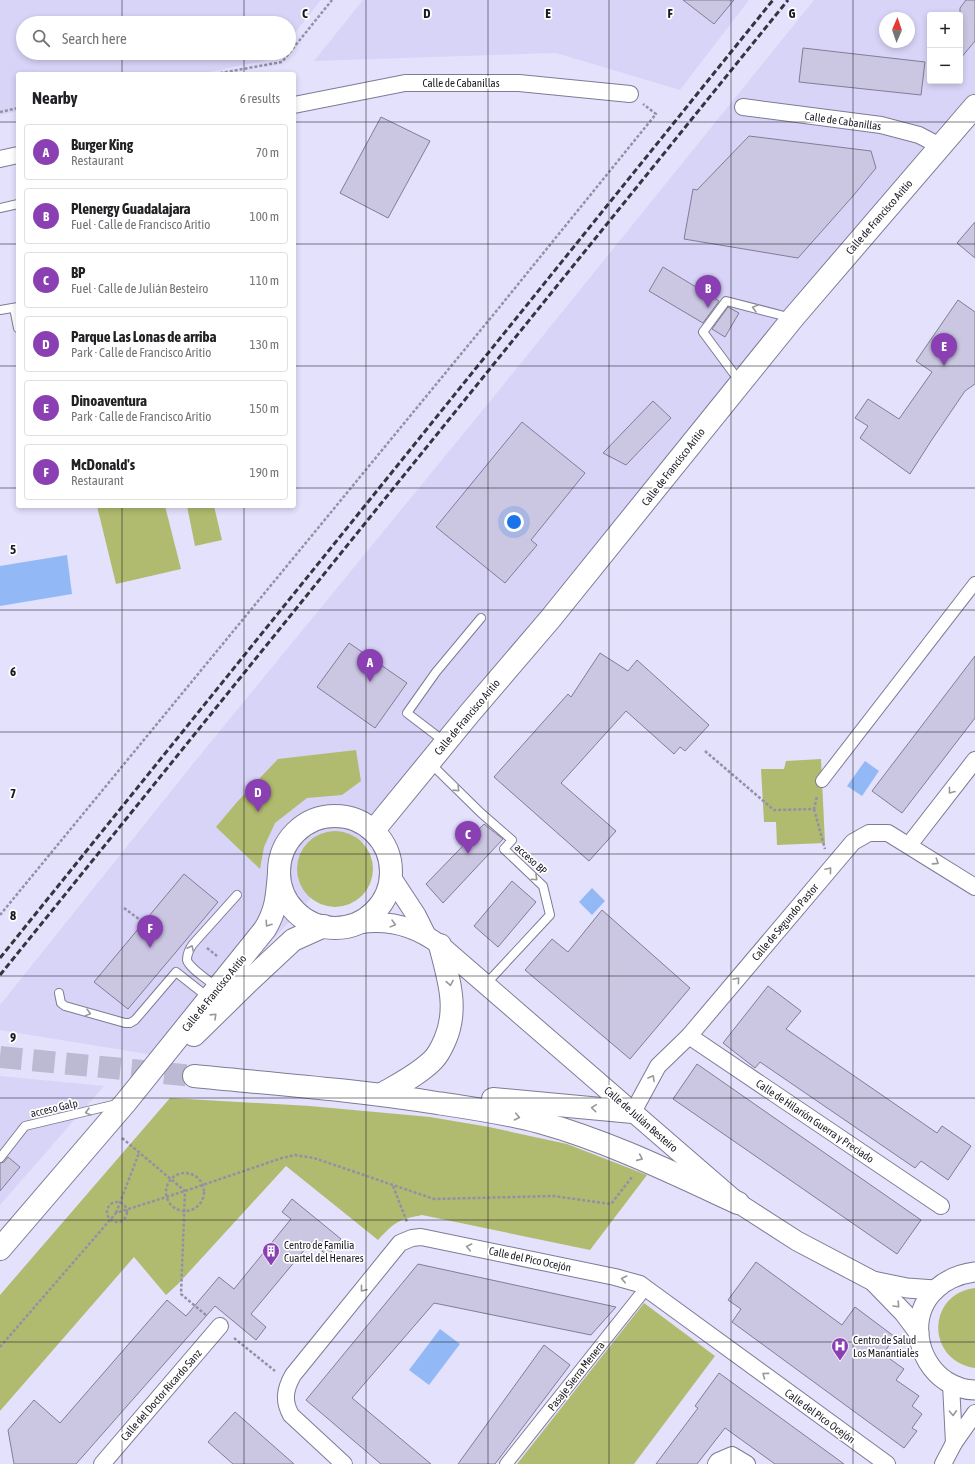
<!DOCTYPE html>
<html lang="en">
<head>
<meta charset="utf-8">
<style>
  body { margin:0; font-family:"Asap Condensed",sans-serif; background:#f6f6f6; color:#202124 }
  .controls { position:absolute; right:12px; top:12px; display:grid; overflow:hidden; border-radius:4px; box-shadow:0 2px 6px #0003 }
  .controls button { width:36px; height:36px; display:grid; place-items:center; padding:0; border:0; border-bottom:1px solid #e0e0e0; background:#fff; color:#202124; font:20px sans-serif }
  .compass { position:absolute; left:879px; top:12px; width:36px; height:36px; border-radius:50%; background:#fff; box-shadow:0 2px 6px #0003; rotate:2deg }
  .you { position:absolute; left:514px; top:522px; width:14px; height:14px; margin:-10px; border:3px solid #fff; border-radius:50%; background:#1a73e8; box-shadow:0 0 0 6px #1a73e833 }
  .badge { display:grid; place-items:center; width:26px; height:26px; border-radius:50%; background:#8a40b2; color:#fff; font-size:13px; font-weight:700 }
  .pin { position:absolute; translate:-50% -33px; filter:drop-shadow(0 1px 2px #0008) }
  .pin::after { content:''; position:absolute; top:21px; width:14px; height:12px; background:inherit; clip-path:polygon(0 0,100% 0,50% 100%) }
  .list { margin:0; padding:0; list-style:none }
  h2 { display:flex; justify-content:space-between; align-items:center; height:52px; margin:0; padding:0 16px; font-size:17px }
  h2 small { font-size:13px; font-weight:400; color:#757577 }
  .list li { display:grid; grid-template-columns:26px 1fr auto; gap:12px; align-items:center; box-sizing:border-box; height:56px; margin:0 8px 8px; padding:0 8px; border:1px solid #e0e0e0; border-radius:4px }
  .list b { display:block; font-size:15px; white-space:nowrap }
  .list p { margin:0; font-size:13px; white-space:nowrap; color:#757577 }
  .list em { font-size:13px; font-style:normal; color:#757577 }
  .icon { flex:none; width:22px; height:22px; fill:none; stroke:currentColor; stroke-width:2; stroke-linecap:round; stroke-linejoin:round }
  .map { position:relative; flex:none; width:975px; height:1464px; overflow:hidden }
  .search { position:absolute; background:#fff; box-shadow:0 2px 6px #0003; left:16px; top:16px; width:280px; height:44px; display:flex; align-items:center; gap:10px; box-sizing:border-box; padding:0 14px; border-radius:22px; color:#757577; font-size:15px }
  .panel { position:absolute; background:#fff; box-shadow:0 2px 6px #0003; left:16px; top:72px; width:280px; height:436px; border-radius:4px }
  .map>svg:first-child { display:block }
  .built { fill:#d7d4f7; fill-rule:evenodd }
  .green { fill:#b1bb6f }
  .water { fill:#92b9f5 }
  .building { fill:#cbc7e3; stroke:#817d96 }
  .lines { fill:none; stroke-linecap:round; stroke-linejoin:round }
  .secondary-tunnel { stroke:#bcb9d2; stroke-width:22; stroke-dasharray:22 11; stroke-linecap:butt }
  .service-casing { stroke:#7e7b95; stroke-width:10 }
  .pedestrian-casing { stroke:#7e7b95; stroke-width:14 }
  .minor-casing { stroke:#7e7b95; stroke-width:18 }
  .tertiary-casing { stroke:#7e7b95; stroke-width:21 }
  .secondary-casing { stroke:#7e7b95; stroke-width:24 }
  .path { stroke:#9391a6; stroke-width:2.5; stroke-dasharray:3 2; stroke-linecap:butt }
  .service { stroke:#fff; stroke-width:8 }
  .pedestrian { stroke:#fff; stroke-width:12 }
  .minor { stroke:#fff; stroke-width:16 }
  .tertiary { stroke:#fff; stroke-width:19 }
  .secondary { stroke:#fff; stroke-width:22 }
  .rail { stroke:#363441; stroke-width:3; stroke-dasharray:6 3; stroke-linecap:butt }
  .oneway { stroke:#98989c }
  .grid { fill:none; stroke:#1b1a24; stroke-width:1; stroke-opacity:0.55 }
  .labels { text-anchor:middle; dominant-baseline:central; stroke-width:3.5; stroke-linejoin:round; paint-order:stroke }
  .street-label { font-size:11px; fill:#1b1a24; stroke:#fff }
  .poi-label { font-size:11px; fill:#1b1a24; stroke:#fff; text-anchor:start }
  .grid-label { font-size:13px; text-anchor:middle; font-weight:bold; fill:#1b1a24; stroke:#fff; stroke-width:3.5; stroke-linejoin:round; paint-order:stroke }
</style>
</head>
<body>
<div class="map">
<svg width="975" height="1464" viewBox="0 0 975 1464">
  <rect width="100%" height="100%" fill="#e4e1fd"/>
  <g class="built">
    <path d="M0 0H321L289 40V23H23V53H279L274 59 199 74H18V111L0 115Z"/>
    <path d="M363 0H749L680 90 556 53 314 61Z"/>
    <path d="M814 0H975V104L374 830 165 1057 0 1030V1005L192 765 500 389ZM930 15H960V81H930ZM885 18H909V42H885Z"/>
    <path d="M0 1076 104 1086 0 1205Z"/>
  </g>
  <g class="green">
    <path d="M97 506H165L181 569 116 584Z"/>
    <path d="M187 506H214L222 540 195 546Z"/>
    <path d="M356 750 361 781 342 795 307 798 275 823 264 847 260 869 216 827 237 802 278 759Z"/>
    <path d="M821 759 825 843 777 845 776 822H764L761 769H784L786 761Z"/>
    <circle cx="335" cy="869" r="38"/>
    <path d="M170 1098 310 1106 430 1117 489 1127 567 1144 647 1175 590 1250 422 1215C397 1220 395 1222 378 1240L286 1166 178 1284 166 1295 134 1257 0 1411V1295Z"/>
    <path d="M975 1288V1368C926 1361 926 1294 975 1288Z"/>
    <path d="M644 1303 715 1356 634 1464H517Z"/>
  </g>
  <g class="water">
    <path d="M67 555 72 594 0 606V566Z"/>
    <path d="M865 761 879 771 862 796 847 786Z"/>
    <path d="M592 888 605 901 592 915 579 902Z"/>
    <path d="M440 1329 460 1344 429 1385 409 1370Z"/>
  </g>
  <g class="building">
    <path d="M683 0H734L714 24Z"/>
    <path d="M966 0H975V41L960 59V8Z"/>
    <path d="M803 48 925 62 921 95 799 82Z"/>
    <path d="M381 117 430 141 388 218 340 193Z"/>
    <path d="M749 136 871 151 876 168 853 196 798 258 684 239 693 189 697 190Z"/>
    <path d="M975 222V258L957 243Z"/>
    <path d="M663 267 719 301 703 323 649 291Z"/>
    <path d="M958 300 975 312V384L965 391 931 441 910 474 860 438 868 426 855 418 868 399 899 419 932 372 916 361Z"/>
    <path d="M728 307 739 313 725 337 712 329Z"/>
    <path d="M653 401 671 418 626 465 603 453Z"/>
    <path d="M522 422 585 473 531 540 537 545 505 583 436 527Z"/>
    <path d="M349 643 407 683 375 728 317 687Z"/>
    <path d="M600 653 628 671 637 660 709 725 685 751 680 747 674 754 626 711 561 783 616 831 589 861 494 777 568 694 571 697Z"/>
    <path d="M975 656V718L902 813 872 791Z"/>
    <path d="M484 824 503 839 443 903 426 884Z"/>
    <path d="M184 874 218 902 128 1009 94 982Z"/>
    <path d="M512 881 536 902 498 947 474 926Z"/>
    <path d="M602 910 690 988 630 1059 525 970 552 939 568 952Z"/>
    <path d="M768 986 801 1011 786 1029 937 1133 942 1126 971 1146 948 1180 921 1161 915 1168 760 1062 755 1068 723 1043Z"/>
    <path d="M697 1064 921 1220 897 1254 673 1099Z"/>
    <path d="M8 1157 20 1167 0 1191V1163L4 1162Z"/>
    <path d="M292 1199 341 1239 328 1256 311 1242 251 1314 266 1327 256 1340 215 1306 76 1464H14L8 1430 34 1400 60 1423 167 1300 186 1316 219 1277 234 1289 291 1219 282 1212Z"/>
    <path d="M756 1262 842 1325 855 1307 895 1337 883 1354 904 1369 896 1380 919 1396 912 1406 922 1414 912 1428 917 1431 904 1448 732 1322 741 1309 728 1300Z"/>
    <path d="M418 1264 616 1307 591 1335 434 1303 352 1398 431 1464H381L306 1400Z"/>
    <path d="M544 1345 570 1365 495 1464H458Z"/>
    <path d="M719 1373 844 1464H775L725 1428 697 1464H656L698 1408 695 1406Z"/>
    <path d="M235 1412 294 1464H233L208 1442Z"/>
  </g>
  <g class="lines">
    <path class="secondary-tunnel" d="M0 1057 194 1076"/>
    <g class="service-casing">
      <g id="service">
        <path d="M0 208 18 204"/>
        <path d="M14 308 18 328"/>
        <path d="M0 310 18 307"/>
        <path d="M740 382 703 332 726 301 792 318"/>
        <path d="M445 742 407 713 436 672 481 618"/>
        <path d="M430 763 481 813 512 840 504 849 543 886 550 915 485 985"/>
        <path d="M216 987C210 981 189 968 187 960 187 954 190 948 193 944L237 895"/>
        <path d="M59 993 61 1003 65 1006 125 1023H130L135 1020 176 972 209 998"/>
        <path d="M0 1158 25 1126 117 1104"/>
      </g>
    </g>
    <g class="pedestrian-casing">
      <g id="pedestrian">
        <path d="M822 781 975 583"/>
        <path d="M506 1464 646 1288"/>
      </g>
    </g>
    <g class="minor-casing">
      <g id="minor">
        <path d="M294 105 405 83H519L630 94"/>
        <path d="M743 107 881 125 919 135 940 146"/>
        <path d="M0 159 18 155"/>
        <path d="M909 845 975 760"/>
        <path d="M689 1036 941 1206"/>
        <path d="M633 1112 658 1066 689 1036 853 842 869 833H888L975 887"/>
        <path d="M951 1384 954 1443"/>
        <path d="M102 1464 220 1326"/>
        <path d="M344 1464 291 1415C283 1401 285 1389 293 1375L400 1243 412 1238 421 1237 615 1277 640 1284 887 1464"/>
        <path d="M716 1464 718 1461 732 1455 747 1464"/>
        <path d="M943 1464 954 1443 975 1413"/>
      </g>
    </g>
    <g class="tertiary-casing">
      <g id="tertiary">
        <path d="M391 877 416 915 426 935"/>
        <path d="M359 924C388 919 416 927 440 945L738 1203 797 1241 873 1281 907 1288 935 1290"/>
        <path d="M975 1272C960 1274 947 1279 936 1289 908 1315 916 1361 946 1381 954 1386 965 1390 975 1390"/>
        <path d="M873 1281 904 1313 919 1333"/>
      </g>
    </g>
    <g class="secondary-casing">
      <g id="secondary">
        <circle cx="335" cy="872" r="56"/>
        <path d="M374 830 469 714 551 618 793 318 975 106"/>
        <path d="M194 1035 248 982 293 940 324 926"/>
        <path d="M194 1076C275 1084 357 1090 437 1103 471 1108 506 1113 539 1122 608 1141 673 1173 738 1203"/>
        <path d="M382 1094C399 1084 418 1075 433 1060 438 1055 442 1047 445 1040 459 1008 448 977 440 945"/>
        <path d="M493 1099 633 1112"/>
        <path d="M0 1249 126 1102 265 929C277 909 277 895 279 873"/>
      </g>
    </g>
    <g class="path">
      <path d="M215 74 282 62 332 0"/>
      <path d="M0 112 18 108"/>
      <path d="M705 751 774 810 814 809 817 796"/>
      <path d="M814 809 825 849"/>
      <path d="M124 908 143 922"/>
      <path d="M0 915 498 309 656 114 643 104"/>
      <path d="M207 948 217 956"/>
      <path d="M122 1138 185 1191 181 1294 207 1316"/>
      <circle cx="185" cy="1192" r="19"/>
      <path d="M393 1186 407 1222"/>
      <circle cx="117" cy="1212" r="10"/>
      <path d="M116 1213 139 1153"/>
      <path d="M234 1338 275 1371"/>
      <path d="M0 1347 116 1213 185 1191 282 1158 295 1155 314 1158 434 1199 553 1196 611 1204 632 1177"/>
    </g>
    <use href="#service" class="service"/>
    <use href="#pedestrian" class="pedestrian"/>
    <use href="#minor" class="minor"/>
    <use href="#tertiary" class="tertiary"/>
    <use href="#secondary" class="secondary"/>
    <g class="rail">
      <path d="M0 958 773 0"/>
      <path d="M0 975 788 0"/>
    </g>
  </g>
  <defs><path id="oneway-chevron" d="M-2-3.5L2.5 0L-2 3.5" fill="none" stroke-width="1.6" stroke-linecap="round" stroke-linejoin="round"/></defs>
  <g class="oneway">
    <use href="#oneway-chevron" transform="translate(755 308) rotate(-165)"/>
    <use href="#oneway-chevron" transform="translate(457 789) rotate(44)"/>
    <use href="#oneway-chevron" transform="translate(951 791) rotate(128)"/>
    <use href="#oneway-chevron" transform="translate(936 862) rotate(33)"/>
    <use href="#oneway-chevron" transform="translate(829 870) rotate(-50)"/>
    <use href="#oneway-chevron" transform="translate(535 878) rotate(43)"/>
    <use href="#oneway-chevron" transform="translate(268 924) rotate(123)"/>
    <use href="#oneway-chevron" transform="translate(393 924) rotate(15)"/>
    <use href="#oneway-chevron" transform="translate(191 948) rotate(-64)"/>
    <use href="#oneway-chevron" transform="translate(737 980) rotate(-50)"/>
    <use href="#oneway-chevron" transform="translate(450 983) rotate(79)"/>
    <use href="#oneway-chevron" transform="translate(88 1013) rotate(15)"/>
    <use href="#oneway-chevron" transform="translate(214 1016) rotate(-44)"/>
    <use href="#oneway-chevron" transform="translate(652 1078) rotate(-61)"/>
    <use href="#oneway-chevron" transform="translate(594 1108) rotate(-175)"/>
    <use href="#oneway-chevron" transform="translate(88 1112) rotate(165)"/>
    <use href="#oneway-chevron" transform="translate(517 1117) rotate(12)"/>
    <use href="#oneway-chevron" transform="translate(640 1158) rotate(24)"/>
    <use href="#oneway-chevron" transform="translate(469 1247) rotate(-168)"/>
    <use href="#oneway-chevron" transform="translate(624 1279) rotate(-167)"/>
    <use href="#oneway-chevron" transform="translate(363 1289) rotate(129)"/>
    <use href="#oneway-chevron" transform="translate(897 1305) rotate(47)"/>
    <use href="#oneway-chevron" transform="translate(765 1375) rotate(-144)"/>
    <use href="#oneway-chevron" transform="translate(953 1413) rotate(87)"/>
  </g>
  <path class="grid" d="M122 0V23M244 0V23M366 0V1464M488 0V1464M609 0V1464M731 0V1464M853 0V1464M122 53V74M244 53V74M0 122H18M294 122H975M0 244H18M294 244H975M0 366H18M294 366H975M0 488H18M294 488H975M122 506V1464M244 506V1464M0 610H975M0 732H975M0 854H975M0 976H975M0 1098H975M0 1220H975M0 1342H975"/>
  <defs>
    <g id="building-pin" transform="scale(0.9)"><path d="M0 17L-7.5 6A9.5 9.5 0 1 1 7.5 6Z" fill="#8a40b2" stroke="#fff"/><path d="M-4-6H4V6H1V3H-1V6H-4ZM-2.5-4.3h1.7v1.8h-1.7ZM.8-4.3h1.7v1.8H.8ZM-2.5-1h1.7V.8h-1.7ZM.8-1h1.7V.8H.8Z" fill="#fff"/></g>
    <g id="hospital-pin" transform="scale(0.9)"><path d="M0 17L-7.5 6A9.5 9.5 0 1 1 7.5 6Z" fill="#8a40b2" stroke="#fff"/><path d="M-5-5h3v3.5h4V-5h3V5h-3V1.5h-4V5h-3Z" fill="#fff"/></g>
  </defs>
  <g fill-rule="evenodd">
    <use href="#building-pin" x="271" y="1251"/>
    <use href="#hospital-pin" x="840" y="1346"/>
  </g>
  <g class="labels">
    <g class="street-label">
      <text x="461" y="83">Calle de Cabanillas</text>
      <text transform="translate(843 121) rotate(8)">Calle de Cabanillas</text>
      <text transform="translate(879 217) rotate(-49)">Calle de Francisco Aritio</text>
      <text transform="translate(673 467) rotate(-52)">Calle de Francisco Aritio</text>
      <text transform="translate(467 717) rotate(-50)">Calle de Francisco Aritio</text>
      <text transform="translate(531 859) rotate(43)">acceso BP</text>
      <text transform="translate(785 922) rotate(-50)">Calle de Segundo Pastor</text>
      <text transform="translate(214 993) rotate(-51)">Calle de Francisco Aritio</text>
      <text transform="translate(54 1108) rotate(-13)">acceso Galp</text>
      <text transform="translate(641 1119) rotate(41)">Calle de Julián Besteiro</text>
      <text transform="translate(815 1121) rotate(34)">Calle de Hilarión Guerra y Preciado</text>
      <text transform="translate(530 1259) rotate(12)">Calle del Pico Ocejón</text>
      <text transform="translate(576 1376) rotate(-52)">Pasaje Sierra Menera</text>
      <text transform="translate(161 1395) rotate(-49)">Calle del Doctor Ricardo Sanz</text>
      <text transform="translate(820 1416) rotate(36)">Calle del Pico Ocejón</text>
    </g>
    <g class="poi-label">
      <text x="284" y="1245">Centro de Familia<tspan x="284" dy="13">Cuartel del Henares</tspan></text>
      <text x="853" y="1340">Centro de Salud<tspan x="853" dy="13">Los Manantiales</tspan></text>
    </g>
  </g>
  <g class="grid-label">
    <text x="305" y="18">C</text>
    <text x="427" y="18">D</text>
    <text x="548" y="18">E</text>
    <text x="670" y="18">F</text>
    <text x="792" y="18">G</text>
    <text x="13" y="554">5</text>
    <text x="13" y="676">6</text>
    <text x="13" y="798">7</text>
    <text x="13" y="920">8</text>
    <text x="13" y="1042">9</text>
  </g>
</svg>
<div class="controls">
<button>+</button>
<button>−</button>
</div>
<svg class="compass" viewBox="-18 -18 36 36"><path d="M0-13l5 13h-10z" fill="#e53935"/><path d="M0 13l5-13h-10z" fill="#757577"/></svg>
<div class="you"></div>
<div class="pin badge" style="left:370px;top:682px">A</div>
<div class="pin badge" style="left:708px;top:308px">B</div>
<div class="pin badge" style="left:468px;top:854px">C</div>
<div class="pin badge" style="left:258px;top:812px">D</div>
<div class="pin badge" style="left:944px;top:366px">E</div>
<div class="pin badge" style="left:150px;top:948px">F</div>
<div class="search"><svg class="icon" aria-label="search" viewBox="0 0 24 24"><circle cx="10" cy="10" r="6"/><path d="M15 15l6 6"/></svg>Search here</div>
<section class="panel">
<h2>Nearby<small>6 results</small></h2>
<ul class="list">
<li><span class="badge">A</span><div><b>Burger King</b><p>Restaurant</p></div><em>70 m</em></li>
<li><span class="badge">B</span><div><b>Plenergy Guadalajara</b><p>Fuel · Calle de Francisco Aritio</p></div><em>100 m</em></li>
<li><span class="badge">C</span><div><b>BP</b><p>Fuel · Calle de Julián Besteiro</p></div><em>110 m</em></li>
<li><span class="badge">D</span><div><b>Parque Las Lonas de arriba</b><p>Park · Calle de Francisco Aritio</p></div><em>130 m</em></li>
<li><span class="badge">E</span><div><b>Dinoaventura</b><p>Park · Calle de Francisco Aritio</p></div><em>150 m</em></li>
<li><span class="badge">F</span><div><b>McDonald's</b><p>Restaurant</p></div><em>190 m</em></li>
</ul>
</section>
</div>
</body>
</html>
